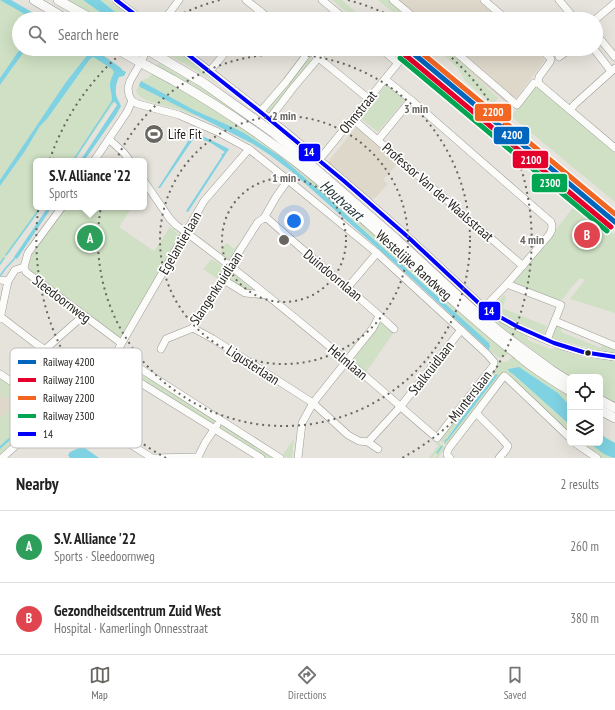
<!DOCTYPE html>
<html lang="en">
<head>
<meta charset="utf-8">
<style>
  body { margin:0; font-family:"PT Sans Narrow",sans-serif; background:#f2f2f2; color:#222 }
  .controls { position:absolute; right:12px; bottom:12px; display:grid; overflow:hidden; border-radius:6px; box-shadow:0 4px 16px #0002 }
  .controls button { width:36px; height:36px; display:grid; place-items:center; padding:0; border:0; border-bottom:1px solid #e0e0e0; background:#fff; color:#222; font:20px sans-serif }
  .you { position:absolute; left:294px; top:221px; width:14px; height:14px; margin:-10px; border:3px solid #fff; border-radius:50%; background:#1a73e8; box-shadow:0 0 0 6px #1a73e833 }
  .badge { display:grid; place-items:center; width:26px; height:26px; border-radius:50%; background:#696661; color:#fff; font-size:13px; font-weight:700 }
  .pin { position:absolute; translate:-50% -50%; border:2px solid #fff; box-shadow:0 1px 4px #0006 }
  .popup { position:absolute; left:33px; top:158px; width:114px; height:52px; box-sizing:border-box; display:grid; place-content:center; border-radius:6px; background:#fff; filter:drop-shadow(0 1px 3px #0005); font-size:13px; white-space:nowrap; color:#767676 }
  .popup b { font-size:15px; color:#222 }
  .popup::after { content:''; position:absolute; left:50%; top:100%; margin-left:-8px; border:8px solid transparent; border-top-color:#fff }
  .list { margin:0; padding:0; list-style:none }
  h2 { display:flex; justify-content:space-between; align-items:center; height:52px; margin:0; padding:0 16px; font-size:17px }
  h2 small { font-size:13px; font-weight:400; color:#767676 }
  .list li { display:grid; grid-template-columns:26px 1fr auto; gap:12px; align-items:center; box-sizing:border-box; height:72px; padding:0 16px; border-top:1px solid #e0e0e0 }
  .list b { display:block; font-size:15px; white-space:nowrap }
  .list p { margin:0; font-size:13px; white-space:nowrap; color:#767676 }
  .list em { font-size:13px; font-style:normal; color:#767676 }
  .icon { flex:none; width:22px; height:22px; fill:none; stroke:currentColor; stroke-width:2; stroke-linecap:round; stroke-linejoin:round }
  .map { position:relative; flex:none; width:615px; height:458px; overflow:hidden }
  .search { position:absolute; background:#fff; box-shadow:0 4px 16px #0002; left:12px; right:12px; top:12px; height:44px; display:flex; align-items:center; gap:10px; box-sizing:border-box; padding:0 14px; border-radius:22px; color:#767676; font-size:15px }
  .sheet { height:196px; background:#fff }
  nav { display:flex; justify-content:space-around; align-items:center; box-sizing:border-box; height:56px; border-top:1px solid #e0e0e0; background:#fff; font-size:11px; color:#767676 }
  nav a { display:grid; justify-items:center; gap:2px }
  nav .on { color:#696661 }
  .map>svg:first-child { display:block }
  .built { fill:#ded8cb }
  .green { fill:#cfe0c4; fill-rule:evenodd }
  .water { fill:#7ed2e2 }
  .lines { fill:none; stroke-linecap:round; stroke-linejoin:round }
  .stream { stroke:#7ed2e2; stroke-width:1.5 }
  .minor-casing { stroke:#9c9a95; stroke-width:8 }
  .major-casing { stroke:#9c9a95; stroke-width:10 }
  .minor { stroke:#fbfbfa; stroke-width:7 }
  .major { stroke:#fbfbfa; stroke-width:9 }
  .bus-1-casing { stroke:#fff; stroke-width:7 }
  .bus-1 { stroke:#00f; stroke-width:4 }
  .rail-1-casing { stroke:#fff; stroke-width:8 }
  .rail-2-casing { stroke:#fff; stroke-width:8 }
  .rail-3-casing { stroke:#fff; stroke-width:8 }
  .rail-4-casing { stroke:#fff; stroke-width:8 }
  .rail-1 { stroke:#0065bd; stroke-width:5 }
  .rail-2 { stroke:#e4002b; stroke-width:5 }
  .rail-3 { stroke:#f26522; stroke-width:5 }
  .rail-4 { stroke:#00a651; stroke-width:5 }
  .ring { fill:none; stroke:#696661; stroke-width:2; stroke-dasharray:2 4 }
  .bus-dot { fill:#25231f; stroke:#fff; stroke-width:1.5 }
  .labels { text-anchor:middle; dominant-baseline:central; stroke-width:3.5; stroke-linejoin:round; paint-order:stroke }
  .street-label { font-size:14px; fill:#25231f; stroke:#fff }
  .poi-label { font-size:14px; fill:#25231f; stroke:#fff; text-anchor:start }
  .water-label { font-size:15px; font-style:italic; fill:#192e33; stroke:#fff }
  .key { fill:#fff; stroke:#bebdbc; stroke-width:1 }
  .key-label { font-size:11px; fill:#25231f }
  .centre { fill:#696661; stroke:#fff; stroke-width:2 }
  .ring-label { font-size:12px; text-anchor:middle; font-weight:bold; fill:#696661; stroke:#fff; stroke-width:3.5; stroke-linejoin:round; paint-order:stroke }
  .line-badge { stroke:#fff; stroke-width:1.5 }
  .badge-label { font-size:11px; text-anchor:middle; font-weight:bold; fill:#fff }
</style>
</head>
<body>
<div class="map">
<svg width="615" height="458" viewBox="0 0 615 458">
  <rect width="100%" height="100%" fill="#e6e3dc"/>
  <g class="built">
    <path d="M381 0H479L499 19H404Z"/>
    <path d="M441 49H532L545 60 510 106Z"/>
    <path d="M357 126 390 154 389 156 398 163 383 180 388 184 374 199 373 198 371 201 327 163Z"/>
    <path d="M0 378 15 392 39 411 0 445Z"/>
  </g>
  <g class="green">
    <path d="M0 0 33 19H19V49H20L0 78Z"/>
    <path d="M64 0H83L110 19H99Z"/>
    <path d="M100 0H109L133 19H124Z"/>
    <path d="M332 0H342L364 19H355Z"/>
    <path d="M378 0H389L412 19H401Z"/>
    <path d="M26 49H82L88 53 66 82 0 180V85Z"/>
    <path d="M166 49H176L230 91 194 69 168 55 166 53Z"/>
    <path d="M437 49H447L469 68V71L471 74 498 98 493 104 465 81 458 68Z"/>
    <path d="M93 57 112 69 114 72C110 81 109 90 112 100V102H115L107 113 74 161H36V207H42L0 265V186L25 151 40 126 47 119 90 59Z"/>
    <path d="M311 57 314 60 271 113 267 109 306 61H307Z"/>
    <path d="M159 63 202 88 268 134 276 141 237 116 156 67Z"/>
    <path d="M153 73 238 123 323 187 509 353 505 356 500 358 498 357 489 350 490 348 489 343 321 192 281 157 244 133 230 126 194 110 141 81 148 78Z"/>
    <path d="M139 85 140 87 198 116C190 115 184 111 176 109 165 105 153 104 142 98 139 96 137 94 136 90L138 88Z"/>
    <path d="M386 85 405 100 378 132 360 118Z"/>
    <path d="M536 85 615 153V202L511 116Z"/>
    <path d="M576 204 606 229 615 235V313L570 299 585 280 580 278 570 289 563 299 560 300 514 284 513 282 528 265Z"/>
    <path d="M66 207H132L119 227 154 251 170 227 181 236 121 338H119L32 272 29 268C28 263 31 261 31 256Z"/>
    <path d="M227 243 234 249 238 244 239 245 229 260 221 253 222 247Z"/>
    <path d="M212 259 223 267V270L218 279 203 269Z"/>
    <path d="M230 273H233L254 291 246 290 228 279 227 277Z"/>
    <path d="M504 295 506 298 502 308 547 326 544 335 493 310V306Z"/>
    <path d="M481 311 527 336 528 340 550 349H552L554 348 587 358 615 360V407L600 399V377H570V380L525 344 510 335Z"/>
    <path d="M380 322 394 332 366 372 353 362V360Z"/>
    <path d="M557 325 562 327 561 332 601 348 603 344 615 349V354L584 347 553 338 552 337Z"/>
    <path d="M513 356 570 394V406L558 393 519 367 508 369 509 372 513 374 570 425V436L508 376 447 446 438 439 495 369 498 367V361L503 362 506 361 507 362ZM496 374 498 375 447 440 446 439 474 401Z"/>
    <path d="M118 360H120L145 376H146L274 458H263L116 364 115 362Z"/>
    <path d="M88 369H90L92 370 90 372 91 374 0 455V449L87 372V371Z"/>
    <path d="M0 377 15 387V392L39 411 0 446V418L18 403 12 396 2 398 1 397Z"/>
    <path d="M294 438 292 458H287L283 455Z"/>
    <path d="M437 441 445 448 438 458H434L437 455 436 453 432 458H429L437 447H439L436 444Z"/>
    <path d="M576 443H590L603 453 612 458H598Z"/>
  </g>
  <g class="water">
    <path d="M0 0H11L44 19H33Z"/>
    <path d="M83 0H100L124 19H110Z"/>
    <path d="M20 49H26L0 85V78Z"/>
    <path d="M82 49H94L121 68 122 70 126 72 124 76 119 77C116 83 114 93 118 100 119 102 120 104 121 106L116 115 84 161H80L117 105 115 102 111 103C113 97 110 91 110 85 110 80 112 77 114 72L112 69 93 57 90 59 47 119 40 126 25 151 0 186V180L66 82 88 54Z"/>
    <path d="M141 81 194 110 230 126 244 133 281 157 321 192 489 343C490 345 490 348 489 350L409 276 291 171 270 155 253 144 140 87 139 85Z"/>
    <path d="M194 132 213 141 229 149 188 212 186 211 222 156 221 155 225 152 211 143 196 137 194 138 160 188H158Z"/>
    <path d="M48 207H52L17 259 14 257Z"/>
    <path d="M519 367 558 393 570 406V425L513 374 509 372 508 369Z"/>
    <path d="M87 371V372L0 449V446L48 403 58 397Z"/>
    <path d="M496 374 498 375 447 441 446 440 474 401Z"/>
    <path d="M600 433 606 438 615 443V458C606 457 597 449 590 443H600Z"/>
    <path d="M81 447 85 448 99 458H70L68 455 70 452Z"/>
  </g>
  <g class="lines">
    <g class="stream">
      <path d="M73 161 112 102"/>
      <path d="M6 255 41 207"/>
      <path d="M0 264 4 258"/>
      <path d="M0 276 5 269 15 258"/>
      <path d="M445 442 446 440"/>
      <path d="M437 453 442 446"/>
    </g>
    <g class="minor-casing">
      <g id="minor">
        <path d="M116 0 141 19"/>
        <path d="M246 0 270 19"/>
        <path d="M322 0 345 19"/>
        <path d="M393 0 416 19"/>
        <path d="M484 0 506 19"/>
        <path d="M559 0 575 19"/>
        <path d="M165 19 179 0"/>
        <path d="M253 19 260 11"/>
        <path d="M596 19 615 3"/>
        <path d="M596 34 615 57"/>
        <path d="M181 49C255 105 327 165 397 227 426 253 455 281 484 308 513 326 545 342 579 351 590 354 603 355 615 357"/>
        <path d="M452 49 517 105 534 83H538"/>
        <path d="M594 49 611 71"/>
        <path d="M315 55 369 99"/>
        <path d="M559 57 570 49"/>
        <path d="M210 71 228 49"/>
        <path d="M538 83 615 148"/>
        <path d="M538 83 539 77 550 62 551 59 541 49"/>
        <path d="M411 100 551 222C553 227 552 231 549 235L507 284 484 308"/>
        <path d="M132 101 138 104 179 115 218 132 249 149 288 180 377 253 487 354 494 362V365L437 438C407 413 378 386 347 361 291 314 235 268 176 225L170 219 144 181"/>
        <path d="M570 110 575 104 615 68"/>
        <path d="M261 111 286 82 311 49"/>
        <path d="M270 118 293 88 326 49"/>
        <path d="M353 119 523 266"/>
        <path d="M378 140 411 100 385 79"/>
        <path d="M111 141 124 153 130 161"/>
        <path d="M319 160 398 63 381 49"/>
        <path d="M94 161 127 112 132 101 129 95 128 88 130 81 141 62 147 49"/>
        <path d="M62 207 28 253 24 267 26 272 121 343"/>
        <path d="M264 218 268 219C309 256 353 291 394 329"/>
        <path d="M0 280 8 281"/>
        <path d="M222 280 227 282 245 293 266 295"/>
        <path d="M507 284 561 305 547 340"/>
        <path d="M348 287 377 253"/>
        <path d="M1 317 35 343 44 349"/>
        <path d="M0 319 8 281 15 270 24 267"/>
        <path d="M555 321 615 346"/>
        <path d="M193 328 213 339 313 403 348 435 359 441 368 442 378 449"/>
        <path d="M161 349 166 339 193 328 230 266 258 222 264 218 276 197 288 180"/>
        <path d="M116 353 280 458"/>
        <path d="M107 362 261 458"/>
        <path d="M0 374 12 382H16L33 360 84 315"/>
        <path d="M73 394 97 423 152 458 198 457"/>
        <path d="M476 413 500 437 508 446 506 450 499 458"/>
        <path d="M368 442 401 406 461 330"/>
        <path d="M575 443 597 458"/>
        <path d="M2 458 73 394 116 353 204 201 249 149"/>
        <path d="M198 458V457L205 443 217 425"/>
        <path d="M298 458 302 423 313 403 373 328 379 316"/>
        <path d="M450 458 447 455V453L449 448 476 413 504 376 507 378 570 438"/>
      </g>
    </g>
    <g class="major-casing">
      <g id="major">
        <path d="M34 0 66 19"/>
        <path d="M58 0 92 19"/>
        <path d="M117 49C136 60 154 70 173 80 217 105 259 133 299 164 375 224 441 295 518 355 534 369 552 380 570 391"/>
        <path d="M146 49 202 82 274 133 396 239 472 309 506 337 551 370 570 382"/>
        <path d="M600 400 615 408"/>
        <path d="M600 410 615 418"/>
      </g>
    </g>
    <use href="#minor" class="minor"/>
    <use href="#major" class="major"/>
    <g class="bus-1-casing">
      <g id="bus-1">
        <path d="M116 0 141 19"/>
        <path d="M181 49 263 114 344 181 408 237 484 308 518 327 554 343 583 352 615 357"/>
      </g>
    </g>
    <use href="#bus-1" class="bus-1"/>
    <g class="rail-1-casing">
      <path id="rail-1" d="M408 49 615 222"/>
    </g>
    <g class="rail-2-casing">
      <path id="rail-2" d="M404 54 611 227"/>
    </g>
    <g class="rail-3-casing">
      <path id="rail-3" d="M417 49 615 214"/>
    </g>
    <g class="rail-4-casing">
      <path id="rail-4" d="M400 58 607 231"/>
    </g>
    <use href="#rail-1" class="rail-1"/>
    <use href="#rail-2" class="rail-2"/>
    <use href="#rail-3" class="rail-3"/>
    <use href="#rail-4" class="rail-4"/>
  </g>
  <g class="ring">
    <circle cx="284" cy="240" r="62"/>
    <circle cx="284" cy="240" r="124"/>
    <circle cx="284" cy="240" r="186"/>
    <path d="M166 458A248 248 0 0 1 125 50M173 18A248 248 0 0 1 220 0M348 0A248 248 0 0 1 395 18M443 50A248 248 0 0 1 402 458"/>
  </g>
  <defs>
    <g id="stadium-disc" transform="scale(1)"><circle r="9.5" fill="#696661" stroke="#fff"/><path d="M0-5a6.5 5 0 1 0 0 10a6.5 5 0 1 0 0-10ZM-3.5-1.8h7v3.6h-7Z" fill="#fff"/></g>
  </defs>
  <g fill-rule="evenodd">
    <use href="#stadium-disc" x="154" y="134"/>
  </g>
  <circle class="bus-dot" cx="588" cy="353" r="3.5"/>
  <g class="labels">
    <g class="street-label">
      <text transform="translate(358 112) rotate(-51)">Ohmstraat</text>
      <text transform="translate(438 192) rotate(41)">Professor Van der Waalsstraat</text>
      <text transform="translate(180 243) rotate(-60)">Egelantierlaan</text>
      <text transform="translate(414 265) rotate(42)">Westelijke Randweg</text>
      <text transform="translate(333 275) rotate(40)">Duindoornlaan</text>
      <text transform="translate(216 288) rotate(-57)">Slangenkruidlaan</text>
      <text transform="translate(62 299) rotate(37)">Sleedoornweg</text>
      <text transform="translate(348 362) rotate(40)">Helmlaan</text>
      <text transform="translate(253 365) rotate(33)">Ligusterlaan</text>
      <text transform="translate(431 368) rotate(-52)">Stalkruidlaan</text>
      <text transform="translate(470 396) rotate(-52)">Munterslaan</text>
    </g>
    <g class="poi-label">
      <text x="168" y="134">Life Fit</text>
    </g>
    <g class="water-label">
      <text transform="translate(342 200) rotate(42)">Houtvaart</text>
    </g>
  </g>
  <rect x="10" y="348" width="132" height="100" rx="6" class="key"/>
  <rect x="18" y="360" width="18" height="4" fill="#0065bd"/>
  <rect x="18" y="378" width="18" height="4" fill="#e4002b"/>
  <rect x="18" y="396" width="18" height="4" fill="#f26522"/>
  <rect x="18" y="414" width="18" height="4" fill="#00a651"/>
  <rect x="18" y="432" width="18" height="4" fill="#00f"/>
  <g class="key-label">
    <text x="43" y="366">Railway 4200</text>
    <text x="43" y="384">Railway 2100</text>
    <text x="43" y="402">Railway 2200</text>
    <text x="43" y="420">Railway 2300</text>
    <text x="43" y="438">14</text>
  </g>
  <circle cx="284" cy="240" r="6" class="centre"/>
  <g class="ring-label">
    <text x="416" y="113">3 min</text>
    <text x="284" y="120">2 min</text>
    <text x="284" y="182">1 min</text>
    <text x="532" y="244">4 min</text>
  </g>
  <g class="line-badge">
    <rect x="474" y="103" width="38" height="19" rx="4" fill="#f26522"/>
    <rect x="493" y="126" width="37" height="19" rx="4" fill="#0065bd"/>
    <rect x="298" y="143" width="23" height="19" rx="4" fill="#00f"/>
    <rect x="512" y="150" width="37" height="19" rx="4" fill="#e4002b"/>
    <rect x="531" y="173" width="37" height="20" rx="4" fill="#00a651"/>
    <rect x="478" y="301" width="23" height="20" rx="4" fill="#00f"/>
  </g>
  <g class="badge-label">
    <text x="493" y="116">2200</text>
    <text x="512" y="139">4200</text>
    <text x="309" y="156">14</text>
    <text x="531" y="164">2100</text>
    <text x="550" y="187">2300</text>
    <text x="489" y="315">14</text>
  </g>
</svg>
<div class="controls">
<button><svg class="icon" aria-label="locate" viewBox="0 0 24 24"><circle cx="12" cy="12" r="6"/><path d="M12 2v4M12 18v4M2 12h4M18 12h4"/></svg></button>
<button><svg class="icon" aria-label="layers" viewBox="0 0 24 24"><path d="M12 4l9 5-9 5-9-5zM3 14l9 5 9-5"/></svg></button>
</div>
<div class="you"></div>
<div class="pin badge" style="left:90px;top:238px;background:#2e9e5b">A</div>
<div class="popup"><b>S.V. Alliance '22</b>Sports</div>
<div class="pin badge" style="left:587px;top:235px;background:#e0444e">B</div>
<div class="search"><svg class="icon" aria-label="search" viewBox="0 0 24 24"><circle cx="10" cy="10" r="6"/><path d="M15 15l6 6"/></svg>Search here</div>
</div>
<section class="sheet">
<h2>Nearby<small>2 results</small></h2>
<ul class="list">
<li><span class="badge" style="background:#2e9e5b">A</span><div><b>S.V. Alliance '22</b><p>Sports · Sleedoornweg</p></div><em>260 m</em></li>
<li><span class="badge" style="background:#e0444e">B</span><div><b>Gezondheidscentrum Zuid West</b><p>Hospital · Kamerlingh Onnesstraat</p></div><em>380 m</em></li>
</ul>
</section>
<nav>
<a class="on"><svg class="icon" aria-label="map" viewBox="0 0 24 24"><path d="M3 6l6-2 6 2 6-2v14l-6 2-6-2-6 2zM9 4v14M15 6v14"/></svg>Map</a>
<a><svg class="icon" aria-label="directions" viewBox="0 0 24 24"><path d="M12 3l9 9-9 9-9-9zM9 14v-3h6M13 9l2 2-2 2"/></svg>Directions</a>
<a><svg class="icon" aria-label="saved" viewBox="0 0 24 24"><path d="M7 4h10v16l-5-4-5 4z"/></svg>Saved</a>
</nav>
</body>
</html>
